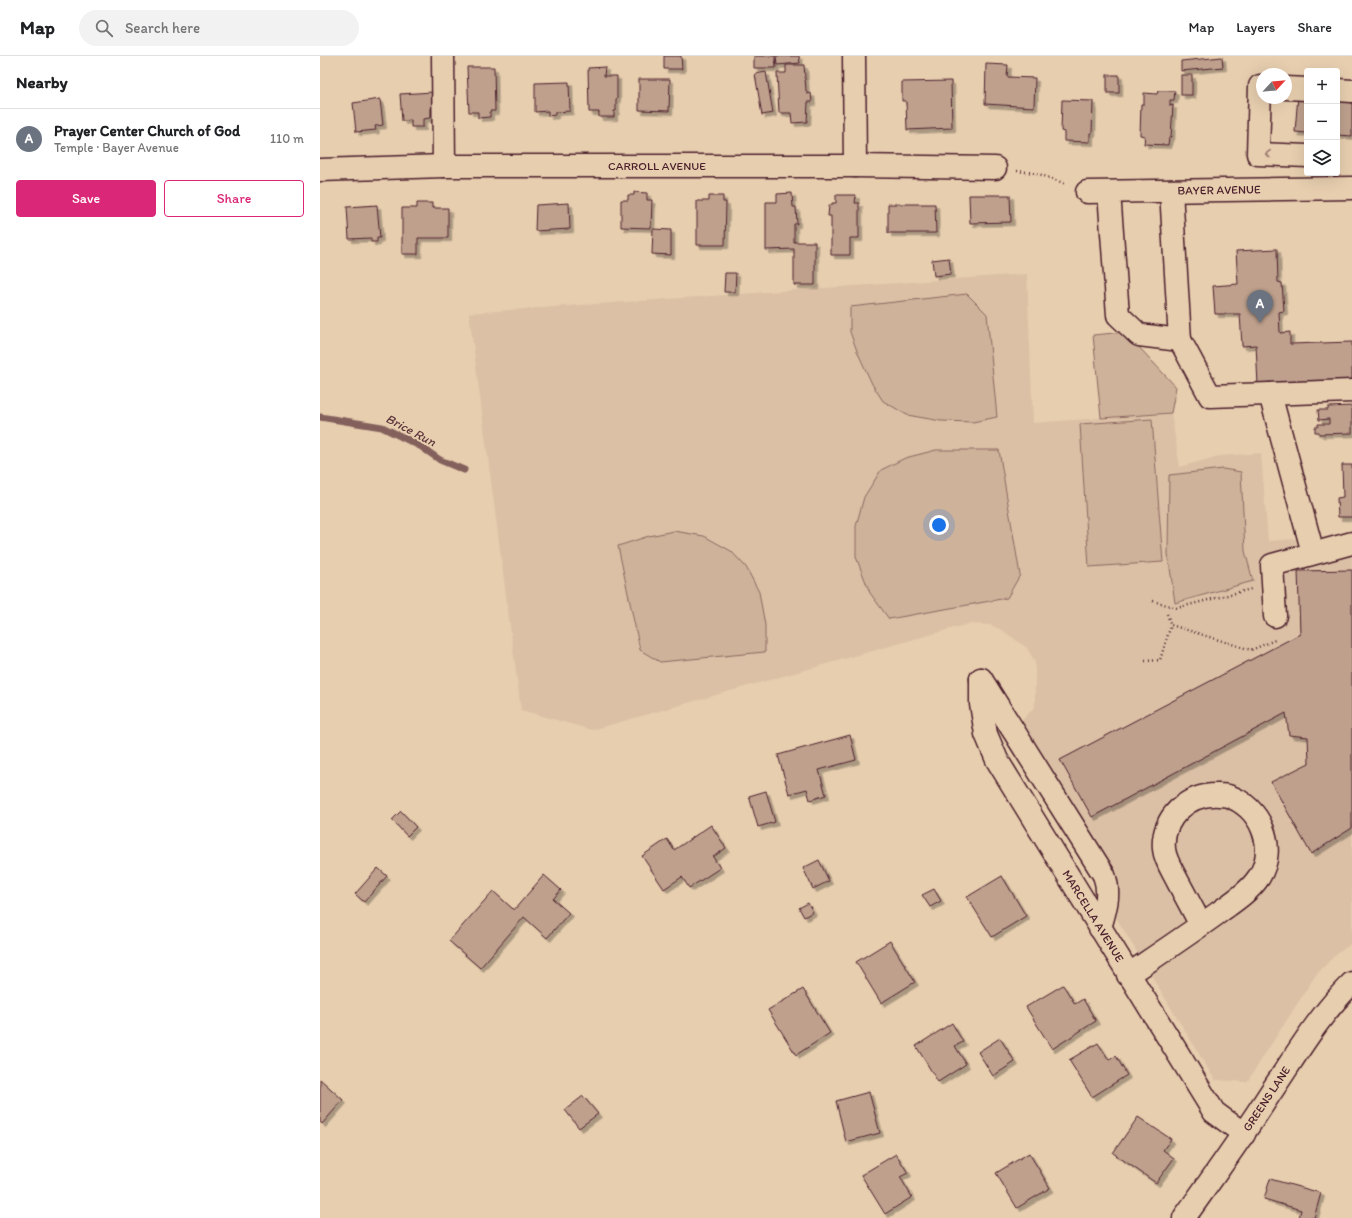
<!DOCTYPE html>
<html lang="en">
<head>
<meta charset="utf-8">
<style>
  body { margin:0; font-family:Itim,sans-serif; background:#f2f2f2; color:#202124 }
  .controls { position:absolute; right:12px; top:12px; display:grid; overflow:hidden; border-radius:4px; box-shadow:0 4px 16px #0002 }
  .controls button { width:36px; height:36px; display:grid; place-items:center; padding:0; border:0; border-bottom:1px solid #e0e0e0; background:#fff; color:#202124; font:20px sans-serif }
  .compass { position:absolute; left:936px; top:12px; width:36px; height:36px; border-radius:50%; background:#fff; box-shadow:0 4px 16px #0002; rotate:64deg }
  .you { position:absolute; left:619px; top:469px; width:14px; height:14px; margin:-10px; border:3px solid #fff; border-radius:50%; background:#1a73e8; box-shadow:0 0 0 6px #1a73e833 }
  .badge { display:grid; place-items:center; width:26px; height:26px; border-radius:50%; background:#db2777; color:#fff; font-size:13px; font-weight:700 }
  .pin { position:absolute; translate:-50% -33px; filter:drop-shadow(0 1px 2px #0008) }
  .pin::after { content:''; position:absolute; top:21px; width:14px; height:12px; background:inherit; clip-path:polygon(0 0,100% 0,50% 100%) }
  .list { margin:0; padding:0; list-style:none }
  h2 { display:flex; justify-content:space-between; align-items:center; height:52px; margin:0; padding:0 16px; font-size:17px }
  h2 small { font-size:13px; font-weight:400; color:#757577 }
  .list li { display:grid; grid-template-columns:26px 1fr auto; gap:12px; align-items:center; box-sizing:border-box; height:60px; padding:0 16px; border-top:1px solid #e0e0e0 }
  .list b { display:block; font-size:15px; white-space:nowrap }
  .list p { margin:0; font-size:13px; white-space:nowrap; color:#757577 }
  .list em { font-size:13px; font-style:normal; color:#757577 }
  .actions { display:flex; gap:8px; padding:12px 16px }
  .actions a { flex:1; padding:9px 0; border:1px solid #db2777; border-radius:4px; text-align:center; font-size:14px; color:#db2777 }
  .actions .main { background:#db2777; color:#fff }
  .icon { flex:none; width:22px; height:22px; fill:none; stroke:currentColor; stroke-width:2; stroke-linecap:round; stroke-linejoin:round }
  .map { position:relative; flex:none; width:1032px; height:1162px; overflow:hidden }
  header { display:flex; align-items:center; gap:24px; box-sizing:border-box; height:56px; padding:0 20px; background:#fff; border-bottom:1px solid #e0e0e0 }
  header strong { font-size:19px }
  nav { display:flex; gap:22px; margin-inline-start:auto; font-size:14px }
  .search { width:280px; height:36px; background:#f2f2f2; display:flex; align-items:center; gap:10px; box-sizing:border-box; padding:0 14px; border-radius:22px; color:#757577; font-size:15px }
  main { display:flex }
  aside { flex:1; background:#fff }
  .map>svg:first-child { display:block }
  .built { fill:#dbc0a5 }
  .green { fill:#ceb299; stroke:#8c6862 }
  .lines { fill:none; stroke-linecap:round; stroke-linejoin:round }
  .stream { stroke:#84605c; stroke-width:7 }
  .building { fill:#bea08d; stroke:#4a1f2b; filter:url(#shadow) }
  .minor-casing { stroke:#4a1f2b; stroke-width:25 }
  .path { stroke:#4a1f2b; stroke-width:2.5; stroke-dasharray:1 3; stroke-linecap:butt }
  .minor { stroke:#e7ceaf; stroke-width:22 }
  .oneway { stroke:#98766d }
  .labels { text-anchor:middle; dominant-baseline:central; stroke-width:4; stroke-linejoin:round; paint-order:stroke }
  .street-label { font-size:12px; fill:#4a1f2b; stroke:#e7ceaf }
  .water-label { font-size:13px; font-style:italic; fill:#5d353b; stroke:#e7ceaf }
</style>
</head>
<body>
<header>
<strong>Map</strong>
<div class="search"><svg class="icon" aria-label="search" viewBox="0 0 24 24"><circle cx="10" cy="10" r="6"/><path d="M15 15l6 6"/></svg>Search here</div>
<nav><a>Map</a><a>Layers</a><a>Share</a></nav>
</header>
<main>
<aside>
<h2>Nearby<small></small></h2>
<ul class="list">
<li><span class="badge" style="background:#6b7280">A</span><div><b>Prayer Center Church of God</b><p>Temple · Bayer Avenue</p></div><em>110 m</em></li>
</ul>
<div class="actions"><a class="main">Save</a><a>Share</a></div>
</aside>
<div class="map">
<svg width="1032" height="1162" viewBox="0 0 1032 1162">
  <defs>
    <filter id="shadow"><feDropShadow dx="3.5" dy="3.5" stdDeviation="0" flood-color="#0004"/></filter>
  </defs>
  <rect width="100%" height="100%" fill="#e7ceaf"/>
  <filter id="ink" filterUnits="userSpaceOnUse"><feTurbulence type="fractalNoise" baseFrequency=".025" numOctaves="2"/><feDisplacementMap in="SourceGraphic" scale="8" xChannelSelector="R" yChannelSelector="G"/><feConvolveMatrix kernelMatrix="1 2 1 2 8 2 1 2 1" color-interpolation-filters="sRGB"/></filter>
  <g filter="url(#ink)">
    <path class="built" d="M707 218 713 367 851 357 860 411 899 400 941 397 948 485 1022 480 1032 477V887L1013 901 995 920 927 1026 895 1024 689 686 704 662 715 651V606L707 592 682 574 670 569 648 568 272 674 201 654 149 257Z"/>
    <g class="green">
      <path d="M647 238 667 258 677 361 653 366 621 365 587 359 563 345 552 328 537 295 530 276V251Z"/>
      <path d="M805 276 856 331 851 357 781 362 773 279Z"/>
      <path d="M832 363 843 506 769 511 760 368Z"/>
      <path d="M616 394H679L700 519 687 542 569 563 550 537 536 501V470L544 441 561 414 585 402Z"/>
      <path d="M903 413 921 416 925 495 933 525 855 547 848 498 849 419Z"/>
      <path d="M354 475 384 480 411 495 426 511 439 536 445 569V596L340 606 320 594 298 490 329 480Z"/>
    </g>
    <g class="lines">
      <path class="stream" d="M0 361 62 371 100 390 120 404 144 414"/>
    </g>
    <g class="building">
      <path d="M344 0H361L362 13H344Z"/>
      <path d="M434 0H455L456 12H434Z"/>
      <path d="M456 0H479L480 7 457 9Z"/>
      <path d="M902 1 903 11 861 15V5Z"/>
      <path d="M666 8 688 9 687 21 715 22 714 51 665 48Z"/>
      <path d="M466 9H484L486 35H487V38L491 37 492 46H488L487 66 472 67 471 57H459L457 17H466Z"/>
      <path d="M147 11H174L175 55H170V61L158 62V56H149Z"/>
      <path d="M285 11 284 20H297V42L296 43V55H294V61H279V56H269L268 12Z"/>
      <path d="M446 16 453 57 442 59 435 18Z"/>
      <rect x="787" y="19" width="12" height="18"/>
      <rect x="861" y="19" width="11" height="20"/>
      <path d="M319 23H350L349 55 319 54Z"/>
      <path d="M631 25 632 72 587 74 586 45H582V26Z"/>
      <path d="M249 26 250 55 235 56V59L228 60V55L215 56V27Z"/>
      <path d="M838 35H855L854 44H850V50L853 49 851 81H849L848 89 824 88 825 80 820 79 821 48H824V37L837 38Z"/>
      <path d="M113 36 114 52H110V62L103 63V71H91V64L82 65 80 38Z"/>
      <path d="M978 39 987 40V77L975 76Z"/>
      <path d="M1017 42 1032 43V80L1017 79Z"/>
      <path d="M60 43 63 69 55 70 56 74 36 76 33 47Z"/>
      <path d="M742 44 773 45 772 77H770V86L744 85V76L741 75Z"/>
      <path d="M314 136 327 137V144H332L331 172 301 171V144H308V139H314Z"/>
      <path d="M472 137 473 151H476L477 168H474V186H495V229H474V193L446 194V146H457V138Z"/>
      <path d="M516 139H536L535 147H539V182H530V199H511V160H508L509 149H512V147H516Z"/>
      <path d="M649 139H690L691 166 650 167Z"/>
      <path d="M389 140H403V146H406L405 189H377V145H389Z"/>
      <path d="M97 147H112V152H128V182H98V198H82V152H97Z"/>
      <path d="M249 147 250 173 215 175 216 149Z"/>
      <path d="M568 148H615L616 177H568Z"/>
      <path d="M57 149 60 182H57V186H51V182L29 183 27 151Z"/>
      <path d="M333 173 351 174V199L332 198Z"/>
      <path d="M957 193 958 226 962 227 964 255 959 256 960 277 970 276V288L1032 286V330L938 329 936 289 922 290 920 258H895L893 230 918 228 916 195Z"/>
      <path d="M629 202 631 218 614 220 612 204Z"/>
      <path d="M405 217H416L415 236H404Z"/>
      <path d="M1032 350V377L999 378V376H995V371H998V368H1009V363L999 364 998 354H1008V351Z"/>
      <path d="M1022 409H1032V461H1018L1017 442 1023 441Z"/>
      <path d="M1032 514V772L991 798 951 726 989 707 988 681 969 679 966 657 772 761 740 704 980 578 978 515Z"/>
      <path d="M530 679 536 704 499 714 506 739 490 744 487 733 469 738 458 699Z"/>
      <path d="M446 735 455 766 438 771 429 740Z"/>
      <path d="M81 755 96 771 87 780 72 764Z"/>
      <path d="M391 769 406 792 393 801 400 812 369 832 362 821 344 833 322 800 347 783 354 794Z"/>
      <path d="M499 804 509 825 493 833 483 812Z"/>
      <path d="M58 812 67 820 44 846 35 838Z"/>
      <path d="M224 819 241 834 233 843 249 857 227 882 204 861 160 912 129 885 173 835 194 854Z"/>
      <path d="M682 820 706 860 672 881 647 841Z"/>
      <path d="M614 833 621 845 610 851 602 839Z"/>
      <path d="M488 847 493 856 484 861 479 852Z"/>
      <path d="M570 885 595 926 561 947 536 906Z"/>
      <path d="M743 929 755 948 763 943 776 965 732 993 706 951Z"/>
      <path d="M483 933 510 977 476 999 448 954Z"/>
      <path d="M632 967 643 986 635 990 646 1008 618 1026 596 990Z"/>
      <path d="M680 982 695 1006 673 1020 658 996Z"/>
      <path d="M778 987 789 1004 796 1000 807 1019 772 1041 749 1004Z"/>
      <path d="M0 1023 23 1044 2 1068 0 1066Z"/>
      <path d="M549 1036 560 1077 526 1086 516 1045Z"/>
      <path d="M263 1040 278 1058 259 1072 245 1054Z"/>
      <path d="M818 1061 851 1083 843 1094 854 1102 836 1127 793 1097Z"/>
      <path d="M709 1097 730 1132 697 1152 676 1117Z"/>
      <path d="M576 1098 588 1117 580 1121 592 1141 565 1158 541 1119Z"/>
      <path d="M950 1123 1001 1137 994 1162H979L981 1154 944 1143Z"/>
    </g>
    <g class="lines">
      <g class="minor-casing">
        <g id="minor">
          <path d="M123 0 124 110"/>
          <path d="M534 0 535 110"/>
          <path d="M942 31 940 30 938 98 987 100"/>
          <path d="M966 32 987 33"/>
          <path d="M1017 34 1032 35"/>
          <path id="s1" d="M0 114 124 110H535L675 112"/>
          <path id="s2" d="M767 136 1032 132"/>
          <path d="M789 136 798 259 819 279 860 284 851 135"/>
          <path d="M860 284 890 340 1032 335"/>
          <path d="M950 338 993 497"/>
          <path d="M955 560 952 509 1032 487"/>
          <path id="s3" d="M661 623V648L666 678 677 704 894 1056 924 1078"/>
          <path d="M661 623 784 819C791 838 785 854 780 872"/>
          <path d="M808 919C839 898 869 878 898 857 913 846 929 836 939 821 958 791 940 750 908 740 905 739 901 739 899 739 868 737 841 762 844 793 845 804 852 814 857 824 865 839 873 854 881 869"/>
          <path id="s4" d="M864 1162C893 1121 922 1081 949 1039 975 1001 998 960 1032 927"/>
        </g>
      </g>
      <g class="path">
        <path d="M697 115 716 117 746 128"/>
        <path d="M833 545 857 552 931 533"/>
        <path d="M847 558 851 569"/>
        <path d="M825 605 840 604 851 569 931 594 955 584V582"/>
      </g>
      <use href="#minor" class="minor"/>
    </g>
    <defs><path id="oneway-chevron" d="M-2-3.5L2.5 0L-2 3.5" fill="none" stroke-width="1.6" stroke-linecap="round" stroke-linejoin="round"/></defs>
    <use class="oneway" href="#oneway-chevron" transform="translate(948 98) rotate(-177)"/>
  </g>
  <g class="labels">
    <g class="street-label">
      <text stroke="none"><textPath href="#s1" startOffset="337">CARROLL AVENUE</textPath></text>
      <text stroke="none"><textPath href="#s2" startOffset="132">BAYER AVENUE</textPath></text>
      <text stroke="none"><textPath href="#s3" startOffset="267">MARCELLA AVENUE</textPath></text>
      <text stroke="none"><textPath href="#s4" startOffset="145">GREENS LANE</textPath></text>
    </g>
    <g class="water-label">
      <text transform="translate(91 374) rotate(28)">Brice Run</text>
    </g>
  </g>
</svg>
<div class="controls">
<button>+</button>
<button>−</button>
<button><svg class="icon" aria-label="layers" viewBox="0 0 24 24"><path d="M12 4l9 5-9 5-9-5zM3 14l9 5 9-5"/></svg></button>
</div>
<svg class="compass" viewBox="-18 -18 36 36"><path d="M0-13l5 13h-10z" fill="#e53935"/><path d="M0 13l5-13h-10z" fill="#757577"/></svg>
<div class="you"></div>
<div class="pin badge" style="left:940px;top:267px;background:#6b7280">A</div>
</div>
</main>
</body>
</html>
